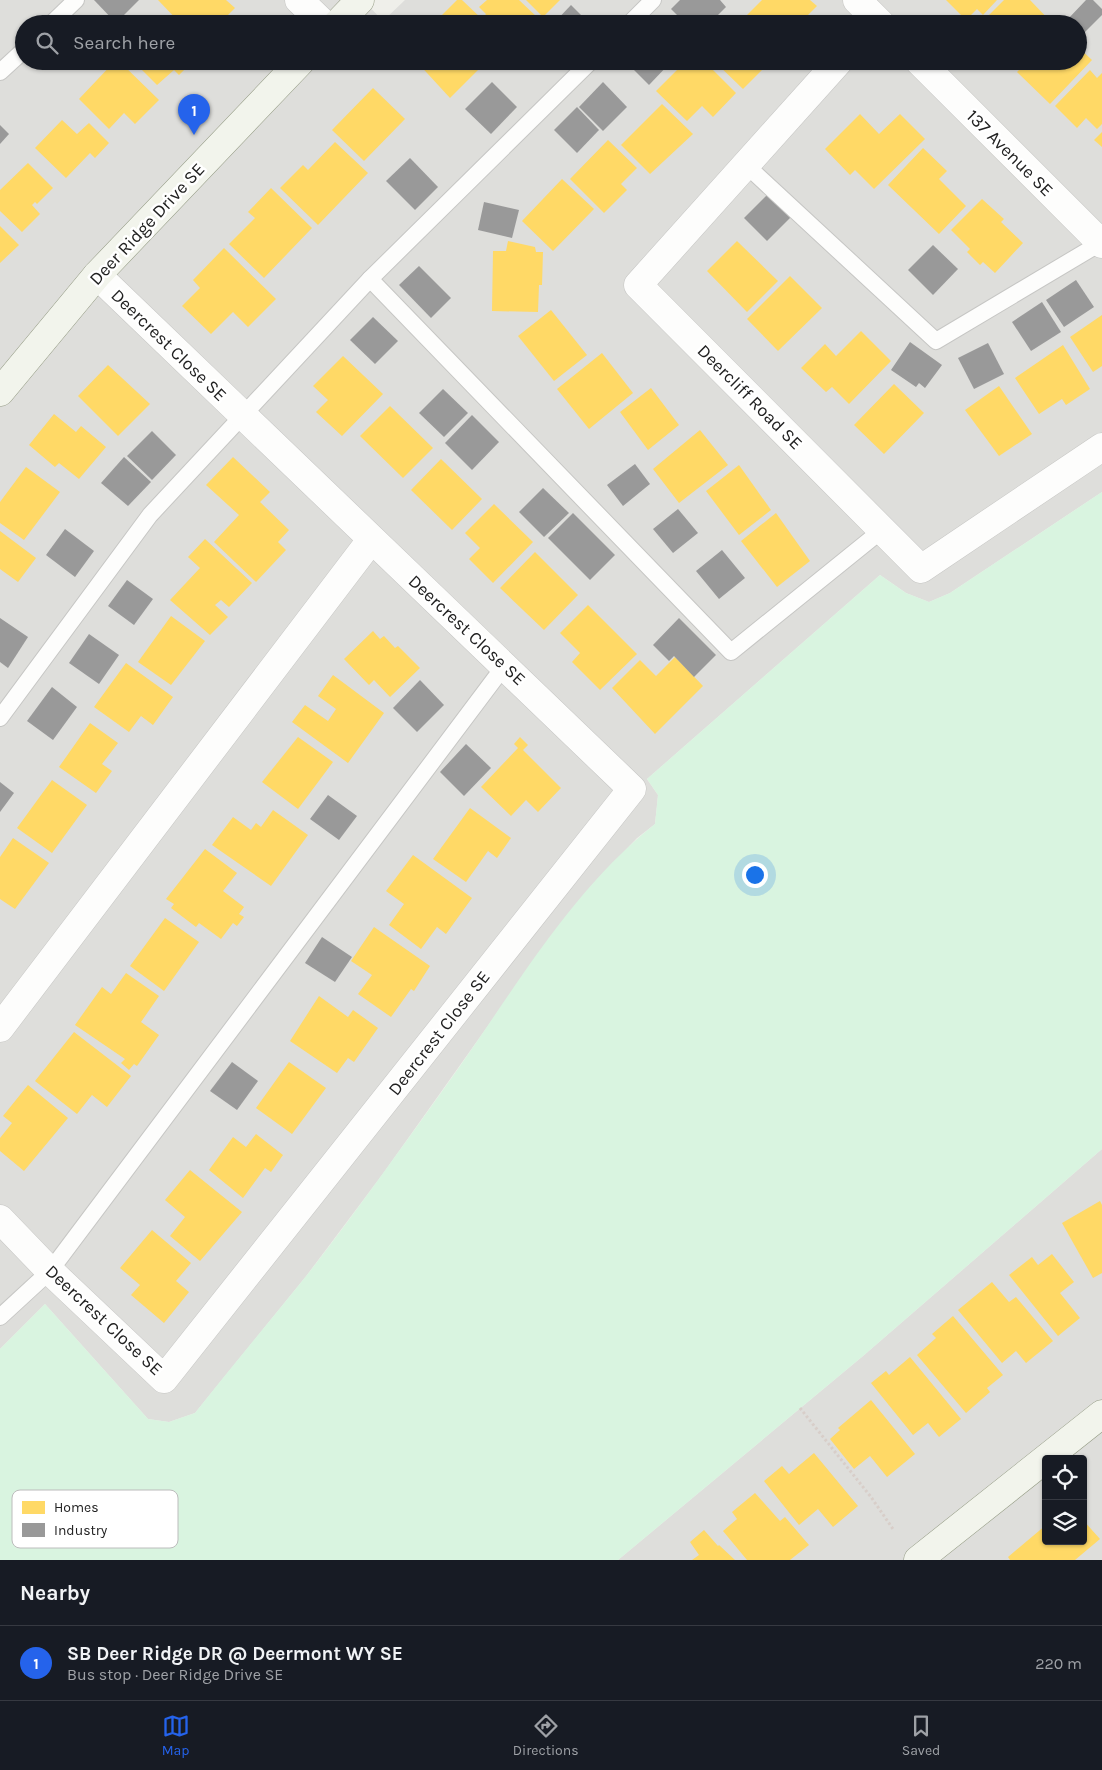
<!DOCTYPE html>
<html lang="en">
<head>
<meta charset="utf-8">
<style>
  body { margin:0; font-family:Karla,sans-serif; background:#20242c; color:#f1f3f6 }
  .controls { position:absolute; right:15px; bottom:15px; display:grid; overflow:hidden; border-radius:5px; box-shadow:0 1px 4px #0004 }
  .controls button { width:45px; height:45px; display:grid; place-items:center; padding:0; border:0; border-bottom:1px solid #363941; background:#171b24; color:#f1f3f6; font:25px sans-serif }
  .you { position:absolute; left:754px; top:874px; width:18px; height:18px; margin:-12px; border:4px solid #fff; border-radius:50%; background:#1a73e8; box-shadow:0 0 0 8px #1a73e833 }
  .badge { display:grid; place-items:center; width:32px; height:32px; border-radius:50%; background:#2563eb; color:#fff; font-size:16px; font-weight:700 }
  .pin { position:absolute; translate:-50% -41px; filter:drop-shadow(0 1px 2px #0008) }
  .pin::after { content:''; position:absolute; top:26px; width:18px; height:15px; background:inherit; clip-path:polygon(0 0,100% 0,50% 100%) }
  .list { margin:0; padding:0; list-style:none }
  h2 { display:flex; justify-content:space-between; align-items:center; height:65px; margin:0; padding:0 20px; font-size:21px }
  h2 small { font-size:16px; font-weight:400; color:#9ea1a6 }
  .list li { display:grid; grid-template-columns:32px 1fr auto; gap:15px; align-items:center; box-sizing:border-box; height:75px; padding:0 20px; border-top:1px solid #363941 }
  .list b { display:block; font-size:19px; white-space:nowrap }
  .list p { margin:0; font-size:16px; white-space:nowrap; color:#9ea1a6 }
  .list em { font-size:16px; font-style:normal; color:#9ea1a6 }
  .icon { flex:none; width:28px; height:28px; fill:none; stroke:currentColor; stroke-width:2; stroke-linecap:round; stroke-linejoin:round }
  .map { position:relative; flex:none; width:1102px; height:1560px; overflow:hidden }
  .search { position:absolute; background:#171b24; box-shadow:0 1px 4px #0004; left:15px; right:15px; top:15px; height:55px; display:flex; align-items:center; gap:12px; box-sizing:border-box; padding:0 18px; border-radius:28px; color:#9ea1a6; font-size:19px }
  .sheet { height:140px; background:#171b24 }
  nav { display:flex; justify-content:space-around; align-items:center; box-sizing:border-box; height:70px; border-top:1px solid #363941; background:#171b24; font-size:14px; color:#9ea1a6 }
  nav a { display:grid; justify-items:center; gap:2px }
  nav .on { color:#2563eb }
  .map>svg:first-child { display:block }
  .residential { fill:#dededb; fill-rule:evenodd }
  .park { fill:#d9f4e0 }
  .homes { fill:#ffd966 }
  .industry { fill:#999 }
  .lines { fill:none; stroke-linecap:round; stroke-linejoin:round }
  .lane-casing { stroke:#c6c6c4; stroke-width:18 }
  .street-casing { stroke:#c6c6c4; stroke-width:29 }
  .secondary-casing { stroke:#929982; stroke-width:29 }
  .path { stroke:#d8cec9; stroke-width:3; stroke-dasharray:2.5 2.5; stroke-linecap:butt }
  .lane { stroke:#fdfdfc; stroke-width:16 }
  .street { stroke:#fdfdfc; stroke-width:28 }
  .secondary { stroke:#f2f4ec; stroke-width:28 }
  .labels { text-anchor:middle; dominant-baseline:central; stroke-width:5; stroke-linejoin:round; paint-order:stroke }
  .street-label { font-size:18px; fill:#212121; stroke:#fff }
  .key { fill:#fff; stroke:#bcbcbc; stroke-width:1 }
  .key-label { font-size:14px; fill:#212121 }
</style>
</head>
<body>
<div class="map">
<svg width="1102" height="1560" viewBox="0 0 1102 1560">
  <rect width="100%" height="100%" fill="#efefea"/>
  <g class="residential">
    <path d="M0 0H363L383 21 405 0H1102V492L950 593 929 602 906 593 880 575 647 779 658 795 655 824 637 838 592 885 551 937 382 1175 307 1275 195 1413 169 1422 148 1419 45 1304 0 1349ZM24 24H1078V61H24Z"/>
    <path d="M1102 1149V1560H618L863 1356ZM1046 1459H1083V1541H1046Z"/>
  </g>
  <path class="park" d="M1102 492V1149L863 1356 618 1560H0V1349L45 1304 148 1419 169 1422 195 1413C232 1366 270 1321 307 1275 356 1212 402 1147 448 1083 512 994 568 893 655 824L658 795 647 779 880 575 906 593 929 602 950 593Z"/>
  <g class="homes">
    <path d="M158 0H226L235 8 219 24H181Z"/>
    <path d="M457 0H462L482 19 486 14 479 7 487 0H519L538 18 532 24H449L441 16Z"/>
    <path d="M526 0H560L543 17Z"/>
    <path d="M762 0H810L817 6 799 24H748L743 19Z"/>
    <path d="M946 0H997L983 15 977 9 966 20Z"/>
    <path d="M1004 0H1030L1053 24H993L987 17Z"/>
    <path d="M162 16 169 24H154Z"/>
    <path d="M1078 47 1092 60 1050 104 1017 72 1028 61H1078Z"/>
    <path d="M115 61H119L159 100 135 124 124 113 109 129 79 99Z"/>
    <path d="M133 61H193L179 75 174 70 157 85Z"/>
    <path d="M416 61H473L480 68 450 98Z"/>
    <path d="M686 61H704L736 93 713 117 702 106 687 121 656 91Z"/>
    <path d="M714 61H771L743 89Z"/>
    <path d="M1090 70 1097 78 1102 73V124L1097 129 1086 118 1077 128 1055 106Z"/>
    <path d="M373 88 405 119 364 161 332 130Z"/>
    <path d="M662 104 693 134 650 174 621 145Z"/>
    <path d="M860 114 879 134 900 114 925 139 874 189 855 170 850 175 825 149Z"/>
    <path d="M62 120 77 134 89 123 109 143 95 158 90 153 66 178 35 148Z"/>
    <path d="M1102 132V147L1094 140Z"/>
    <path d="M608 140 637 168 621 184 627 190 604 213 570 179Z"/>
    <path d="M335 142 368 173 318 225 280 188 303 165 308 170Z"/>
    <path d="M923 148 947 171 939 179 966 206 939 234 888 185Z"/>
    <path d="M28 163 53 188 37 204 35 202 32 205 40 214 22 232 0 211V190Z"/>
    <path d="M562 179 594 209 553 251 522 221Z"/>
    <path d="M271 188 312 228 264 278 229 244 255 218 248 212Z"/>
    <path d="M982 199 1004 219 1001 222 1023 243 995 273 983 262 980 265 967 252 970 249 951 230Z"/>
    <path d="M0 226 19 245 0 263Z"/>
    <path d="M508 241 535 247 536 252H543L542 285H539L538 312 492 311 493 251H506Z"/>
    <path d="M737 241 778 281 747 312 707 271Z"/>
    <path d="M224 248 276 299 248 327 233 312 211 334 182 306 200 288 193 280Z"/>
    <path d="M790 276 822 308 778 351 747 319Z"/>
    <path d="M551 310 587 355 554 381 518 336Z"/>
    <path d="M1102 315V366L1093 372 1070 337Z"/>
    <path d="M861 331 891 361 849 404 832 387 826 392 801 368 825 344 836 356Z"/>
    <path d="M1063 345 1090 389 1066 405 1062 399 1039 414 1015 378Z"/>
    <path d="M602 353 633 393 589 429 557 389Z"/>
    <path d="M343 356 383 394 342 436 316 412 328 400 313 386Z"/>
    <path d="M108 365 150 404 118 436 78 396Z"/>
    <path d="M894 384 924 413 884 454 854 425Z"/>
    <path d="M999 386 1032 434 999 456 965 410Z"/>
    <path d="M651 388 679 425 648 450 620 412Z"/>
    <path d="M390 406 433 448 403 478 360 436Z"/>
    <path d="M54 414 76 432 81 426 106 447 79 479 59 463 55 467 29 445Z"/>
    <path d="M700 430 728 465 679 503 653 469Z"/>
    <path d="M233 457 270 492 260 502 289 530 278 542 286 550 256 582 214 542 239 515 206 485Z"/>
    <path d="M441 459 482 499 452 530 411 490Z"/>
    <path d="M739 465 771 510 739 535 706 491Z"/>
    <path d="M26 467 60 492 24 540 0 523V502Z"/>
    <path d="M494 504 533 542 493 583 469 559 480 548 465 533Z"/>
    <path d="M776 513 810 561 777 587 741 541Z"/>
    <path d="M0 531 36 558 18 582 0 569Z"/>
    <path d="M205 539 252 583 229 607 221 600 215 605 228 617 210 635 170 600 200 568 188 557Z"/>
    <path d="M535 552 578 595 544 630 500 588Z"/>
    <path d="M588 605 637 654 600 690 572 662 580 653 560 633Z"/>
    <path d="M171 616 205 641 171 685 138 662Z"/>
    <path d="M373 631 380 639 384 636 395 648 398 646 420 668 390 697 374 680 369 685 344 659Z"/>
    <path d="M675 657 703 686 655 734 612 688 640 660 656 676Z"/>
    <path d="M126 663 173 697 153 725 141 716 129 732 94 707Z"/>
    <path d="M333 675 384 713 348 763 292 722 305 705 328 721 336 709 318 696Z"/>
    <path d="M90 723 118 743 102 764 112 771 96 793 59 767Z"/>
    <path d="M298 737 333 762 298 809 262 782Z"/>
    <path d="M520 737 528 745 523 750 561 788 538 812 526 800 511 816 481 787 518 748 514 744Z"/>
    <path d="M52 780 87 805 52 853 17 828Z"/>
    <path d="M470 808 511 838 497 858 488 851 466 882 433 859Z"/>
    <path d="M273 810 308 835 271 886 212 845 233 817 251 830 256 823 261 827Z"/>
    <path d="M13 838 49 863 15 909 0 899V857Z"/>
    <path d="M205 849 237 873 223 891 244 907 239 914 244 917 237 926 233 923 221 939 199 923 196 927 171 908 174 904 166 899Z"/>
    <path d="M413 855 472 898 446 934 437 927 421 949 389 925 404 904 386 891Z"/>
    <path d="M165 918 199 942 164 991 130 966Z"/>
    <path d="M374 927 430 966 414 991 411 989 391 1017 358 994 372 975 351 961Z"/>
    <path d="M126 973 159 996 141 1022 159 1035 137 1066 134 1064 129 1070 121 1063 125 1059 75 1025 102 987 111 994Z"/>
    <path d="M319 996 348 1017 353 1010 378 1028 354 1062 348 1058 337 1073 290 1041Z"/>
    <path d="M74 1032 131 1076 107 1107 92 1095 77 1114 35 1081Z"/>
    <path d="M289 1062 326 1088 292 1134 256 1108Z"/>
    <path d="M28 1085 68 1118 24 1171 0 1151V1138L12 1123 3 1116Z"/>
    <path d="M256 1134 283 1155 271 1172 265 1168 243 1198 209 1170 233 1137 246 1147Z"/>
    <path d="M190 1170 242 1212 200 1261 170 1236 185 1217 165 1200Z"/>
    <path d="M1100 1201 1102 1205V1273L1093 1278 1062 1223Z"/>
    <path d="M152 1230 191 1263 176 1281 189 1292 164 1323 131 1295 140 1285 120 1268Z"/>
    <path d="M1052 1254 1074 1282 1060 1293 1080 1318 1058 1336 1009 1275 1032 1257 1038 1265Z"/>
    <path d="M992 1282 1009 1302 1016 1297 1053 1341 1026 1363 1016 1351 1002 1363 958 1310Z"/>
    <path d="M953 1316 1003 1375 987 1388 990 1392 966 1413 917 1355 936 1338 932 1334Z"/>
    <path d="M910 1357 961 1419 939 1437 928 1423 913 1435 871 1383 886 1371 889 1375Z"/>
    <path d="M871 1400 915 1454 887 1477 870 1456 854 1469 830 1439 840 1430 838 1428Z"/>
    <path d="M814 1453 858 1506 833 1527 818 1509 799 1525 764 1481 782 1466 789 1474Z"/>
    <path d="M755 1493 780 1521 785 1517 809 1545 790 1560H747L723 1531 737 1519 732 1512Z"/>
    <path d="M1083 1520 1100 1539 1075 1560H1010L1008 1557 1046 1525V1541H1083Z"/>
    <path d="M704 1530 718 1546 719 1545 735 1560H692L699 1555 690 1542Z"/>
  </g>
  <g class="industry">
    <path d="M94 0H139L116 23Z"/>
    <path d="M680 0H720L726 7 709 24H686L671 9Z"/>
    <path d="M1086 0H1093L1102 9V15L1082 35 1078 31V24H1071L1067 20Z"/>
    <path d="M571 5 590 24H553Z"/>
    <path d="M625 61H668L670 63 649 85Z"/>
    <path d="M492 82 517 107 491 134 465 109Z"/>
    <path d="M603 82 627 107 603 131 579 107Z"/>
    <path d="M577 107 599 130 577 153 554 130Z"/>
    <path d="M0 125 9 134 0 144Z"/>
    <path d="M410 158 438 187 415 210 386 181Z"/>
    <path d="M768 194 791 217 767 241 744 218Z"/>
    <path d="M484 202 519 210 512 238 478 230Z"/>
    <path d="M933 245 958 269 933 295 908 270Z"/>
    <path d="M419 266 451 298 431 318 399 285Z"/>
    <path d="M1076 280 1094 307 1064 327 1046 300Z"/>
    <path d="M1042 302 1061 332 1031 351 1012 322Z"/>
    <path d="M373 317 398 341 375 364 350 340Z"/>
    <path d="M910 342 942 365 925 388 919 383 916 387 891 370Z"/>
    <path d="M988 343 1004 374 974 389 958 358Z"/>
    <path d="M443 389 468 413 444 437 419 413Z"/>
    <path d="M472 415 499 442 472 470 445 443Z"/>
    <path d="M152 431 176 455 152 480 127 456Z"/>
    <path d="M124 457 151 482 128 506 101 483Z"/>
    <path d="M635 464 650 484 623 506 607 485Z"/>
    <path d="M543 488 569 513 544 537 519 512Z"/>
    <path d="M678 509 698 533 673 553 653 529Z"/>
    <path d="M573 513 615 555 590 580 548 538Z"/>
    <path d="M65 529 94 551 75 577 46 555Z"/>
    <path d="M722 550 745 578 719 599 696 571Z"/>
    <path d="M127 580 153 599 134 625 108 606Z"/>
    <path d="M0 618 28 637 8 668 0 662Z"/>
    <path d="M679 618 716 655 694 677 674 656 669 661 653 645Z"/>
    <path d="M89 634 119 655 99 684 69 663Z"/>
    <path d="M420 680 444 705 417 732 393 708Z"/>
    <path d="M52 687 77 707 53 740 27 721Z"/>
    <path d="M466 744 491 768 464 796 440 772Z"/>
    <path d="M0 782 14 793 0 812Z"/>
    <path d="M328 795 357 816 339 840 310 819Z"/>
    <path d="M322 937 352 957 335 982 305 963Z"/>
    <path d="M232 1062 258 1081 237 1110 210 1091Z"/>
  </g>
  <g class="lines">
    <g class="lane-casing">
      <g id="lane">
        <path d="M51 24 76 0"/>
        <path d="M629 24 653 0"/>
        <path d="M0 72 24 50"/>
        <path d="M746 165 936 341 1102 242"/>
        <path d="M370 279 731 652 882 530"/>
        <path d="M0 718 150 515 370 279 591 61"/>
        <path d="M0 1317 50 1271 505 665"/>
      </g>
    </g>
    <g class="street-casing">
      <g id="street">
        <path d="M299 0 324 24"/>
        <path d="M857 0 881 24"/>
        <path d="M839 61 638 285 921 569 1102 447"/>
        <path d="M919 61 1102 244"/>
        <path d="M0 1028 371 540"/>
        <path d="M0 1219 50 1271 164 1379 632 789 97 275"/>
      </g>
    </g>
    <g class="secondary-casing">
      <g id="secondary">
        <path d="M337 24 360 0"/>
        <path d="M0 392 97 275 301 61"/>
        <path d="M918 1560 1102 1414"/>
      </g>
    </g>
    <path class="path" d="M800 1408 871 1497 893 1529"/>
    <use href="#lane" class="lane"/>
    <use href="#street" class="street"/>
    <use href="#secondary" class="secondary"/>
  </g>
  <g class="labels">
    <g class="street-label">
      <text transform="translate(1010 153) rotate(45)">137 Avenue SE</text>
      <text transform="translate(147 224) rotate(-47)">Deer Ridge Drive SE</text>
      <text transform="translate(169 345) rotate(44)">Deercrest Close SE</text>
      <text transform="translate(750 397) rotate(45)">Deercliff Road SE</text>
      <text transform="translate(467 630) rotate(43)">Deercrest Close SE</text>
      <text transform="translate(439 1033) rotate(-52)">Deercrest Close SE</text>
      <text transform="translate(104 1320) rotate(43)">Deercrest Close SE</text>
    </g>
  </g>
  <rect x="12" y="1490" width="166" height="58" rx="8" class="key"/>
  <rect x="22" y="1501" width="23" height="13" fill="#ffd966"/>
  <rect x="22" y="1523" width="23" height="14" fill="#999"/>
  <g class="key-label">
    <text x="54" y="1512">Homes</text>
    <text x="54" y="1535">Industry</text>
  </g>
</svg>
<div class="controls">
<button><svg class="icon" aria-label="locate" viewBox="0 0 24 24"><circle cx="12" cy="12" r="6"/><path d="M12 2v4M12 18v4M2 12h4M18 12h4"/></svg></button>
<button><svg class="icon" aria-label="layers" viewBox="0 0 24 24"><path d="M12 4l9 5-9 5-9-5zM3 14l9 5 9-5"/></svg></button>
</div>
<div class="you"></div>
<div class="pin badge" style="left:194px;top:135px">1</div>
<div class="search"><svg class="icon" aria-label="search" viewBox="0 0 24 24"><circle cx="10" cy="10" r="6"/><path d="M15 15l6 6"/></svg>Search here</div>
</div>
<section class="sheet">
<h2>Nearby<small></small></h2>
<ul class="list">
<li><span class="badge">1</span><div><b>SB Deer Ridge DR @ Deermont WY SE</b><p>Bus stop · Deer Ridge Drive SE</p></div><em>220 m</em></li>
</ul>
</section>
<nav>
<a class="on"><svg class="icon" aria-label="map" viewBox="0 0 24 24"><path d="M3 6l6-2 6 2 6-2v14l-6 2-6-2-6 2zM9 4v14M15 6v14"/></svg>Map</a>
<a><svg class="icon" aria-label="directions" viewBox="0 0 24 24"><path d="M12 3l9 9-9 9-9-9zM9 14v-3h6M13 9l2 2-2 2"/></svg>Directions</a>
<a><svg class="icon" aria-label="saved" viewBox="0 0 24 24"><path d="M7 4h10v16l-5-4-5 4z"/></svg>Saved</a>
</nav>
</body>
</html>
